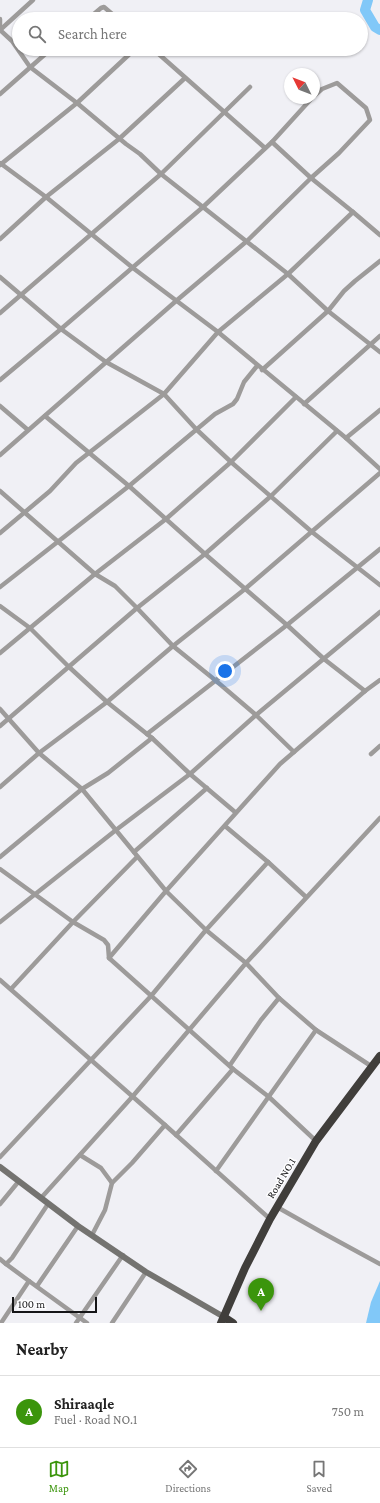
<!DOCTYPE html>
<html lang="en">
<head>
<meta charset="utf-8">
<style>
  body { margin:0; font-family:"Crimson Pro",serif; background:#f6f6f6; color:#222 }
  .compass { position:absolute; left:284px; top:68px; width:36px; height:36px; border-radius:50%; background:#fff; box-shadow:0 1px 3px #0004; rotate:312deg }
  .scale { position:absolute; left:12px; bottom:10px; width:85px; box-sizing:border-box; padding-left:4px; border:2px solid #151517; border-top:0; font-size:11px; line-height:14px; white-space:nowrap; color:#151517; -webkit-text-stroke:3px #fefeff; paint-order:stroke }
  .you { position:absolute; left:225px; top:671px; width:14px; height:14px; margin:-10px; border:3px solid #fff; border-radius:50%; background:#1a73e8; box-shadow:0 0 0 6px #1a73e833 }
  .badge { display:grid; place-items:center; width:26px; height:26px; border-radius:50%; background:#3b950c; color:#fff; font-size:13px; font-weight:700 }
  .pin { position:absolute; translate:-50% -33px; filter:drop-shadow(0 1px 2px #0008) }
  .pin::after { content:''; position:absolute; top:21px; width:14px; height:12px; background:inherit; clip-path:polygon(0 0,100% 0,50% 100%) }
  .list { margin:0; padding:0; list-style:none }
  h2 { display:flex; justify-content:space-between; align-items:center; height:52px; margin:0; padding:0 16px; font-size:17px }
  h2 small { font-size:13px; font-weight:400; color:#767676 }
  .list li { display:grid; grid-template-columns:26px 1fr auto; gap:12px; align-items:center; box-sizing:border-box; height:72px; padding:0 16px; border-top:1px solid #e0e0e0 }
  .list b { display:block; font-size:15px; white-space:nowrap }
  .list p { margin:0; font-size:13px; white-space:nowrap; color:#767676 }
  .list em { font-size:13px; font-style:normal; color:#767676 }
  .icon { flex:none; width:22px; height:22px; fill:none; stroke:currentColor; stroke-width:2; stroke-linecap:round; stroke-linejoin:round }
  .map { position:relative; flex:none; width:380px; height:1323px; overflow:hidden }
  .search { position:absolute; background:#fff; box-shadow:0 1px 3px #0004; left:12px; right:12px; top:12px; height:44px; display:flex; align-items:center; gap:10px; box-sizing:border-box; padding:0 14px; border-radius:22px; color:#767676; font-size:15px }
  .sheet { height:124px; background:#fff }
  nav { display:flex; justify-content:space-around; align-items:center; box-sizing:border-box; height:56px; border-top:1px solid #e0e0e0; background:#fff; font-size:11px; color:#767676 }
  nav a { display:grid; justify-items:center; gap:2px }
  nav .on { color:#3b950c }
  .map>svg:first-child { display:block }
  .water { fill:#81c8f8 }
  .lines { fill:none; stroke-linecap:round; stroke-linejoin:round }
  .river { stroke:#81c8f8; stroke-width:10 }
  .street { stroke:#9d9b9a; stroke-width:4.5 }
  .secondary { stroke:#747370; stroke-width:6 }
  .highway { stroke:#403e3b; stroke-width:8 }
  .labels { text-anchor:middle; dominant-baseline:central; stroke-width:3; stroke-linejoin:round; paint-order:stroke }
  .street-label { font-size:11px; fill:#151517; stroke:#fefeff }
</style>
</head>
<body>
<div class="map">
<svg width="380" height="1323" viewBox="0 0 380 1323">
  <rect width="100%" height="100%" fill="#f0f0f5"/>
  <path class="water" d="M380 1281V1323H366L371 1302Z"/>
  <g class="lines">
    <path class="river" d="M368 0 365 10 375 27 380 30"/>
    <g class="street">
      <path d="M0 19V30L12 41 30 67 77 103 126 144 140 154 161 174 288 274 328 311 380 352"/>
      <path d="M88 19 101 8 104 7 118 19"/>
      <path d="M0 30 33 0"/>
      <path d="M153 49 265 148"/>
      <path d="M0 94 51 49"/>
      <path d="M272 142 311 178 339 153 370 120 366 108 337 83 322 89 314 96"/>
      <path d="M0 163 46 197 133 268 218 332 346 438 380 469"/>
      <path d="M0 165 77 103 135 49"/>
      <path d="M0 239 46 197 119 139 185 78"/>
      <path d="M0 277 61 329 106 362 164 394 196 429 231 462 312 532 380 585"/>
      <path d="M0 313 161 174 250 87"/>
      <path d="M262 370 328 311 344 291 355 281 380 261"/>
      <path d="M0 380 61 329 203 207 272 142 312 98"/>
      <path d="M304 404 380 336"/>
      <path d="M0 406 28 430"/>
      <path d="M45 416 129 486 205 554 287 625 324 659 365 691"/>
      <path d="M346 438 380 410"/>
      <path d="M0 455 176 301 247 241 311 178 353 212 380 235"/>
      <path d="M0 491 95 574 115 586 137 608 173 646 215 680 256 715 294 752"/>
      <path d="M0 533 50 491 76 463 164 394 218 332 288 274 353 212"/>
      <path d="M0 587 129 486 215 414 233 404 237 399 244 382 257 366"/>
      <path d="M0 606 30 628 68 666 107 702 152 738 190 774 235 812"/>
      <path d="M0 653 95 574 166 519 231 462 296 397"/>
      <path d="M0 709 39 753 82 789 166 891 206 930 246 963 279 998 316 1030 371 1066"/>
      <path d="M0 726 137 608 205 554 271 496 337 431"/>
      <path d="M147 734 287 625 380 549"/>
      <path d="M371 754 380 746"/>
      <path d="M0 787 39 753 107 702 173 646 245 589 380 473"/>
      <path d="M225 826 268 862 306 897"/>
      <path d="M134 852 207 788"/>
      <path d="M0 857 82 789 108 773 152 738"/>
      <path d="M0 869 73 922 104 940 108 945 109 958 233 1069 269 1097 316 1141"/>
      <path d="M0 922 116 830 190 774 256 715 380 612"/>
      <path d="M109 958 166 891 280 764 365 691 380 680"/>
      <path d="M0 980 165 1125 270 1219"/>
      <path d="M11 989 73 922 137 857"/>
      <path d="M230 1065 261 1020 279 998"/>
      <path d="M176 1135 233 1069"/>
      <path d="M80 1155 101 1168 112 1183"/>
      <path d="M0 1157 151 996 206 930 268 862"/>
      <path d="M216 1171 316 1030"/>
      <path d="M41 1198 133 1096 246 963 380 818"/>
      <path d="M0 1204 19 1181"/>
      <path d="M277 1207 323 1233 380 1264"/>
      <path d="M92 1235 105 1210 112 1183 132 1163 165 1125"/>
      <path d="M0 1259 6 1264 12 1258 48 1204"/>
      <path d="M6 1264 29 1281"/>
      <path d="M37 1286 78 1226"/>
      <path d="M1 1323 29 1281 87 1323"/>
      <path d="M76 1323 123 1255"/>
      <path d="M112 1323 146 1272"/>
    </g>
    <path class="secondary" d="M0 1167 78 1226 146 1272 224 1317"/>
    <g class="highway">
      <path d="M224 1317 233 1323"/>
      <path d="M221 1323 245 1268 270 1219 316 1141 380 1056"/>
    </g>
  </g>
  <g class="labels">
    <g class="street-label">
      <text transform="translate(281 1178) rotate(-59)">Road NO.1</text>
    </g>
  </g>
</svg>
<svg class="compass" viewBox="-18 -18 36 36"><path d="M0-13l5 13h-10z" fill="#e53935"/><path d="M0 13l5-13h-10z" fill="#767676"/></svg>
<div class="scale">100 m</div>
<div class="you"></div>
<div class="pin badge" style="left:261px;top:1311px">A</div>
<div class="search"><svg class="icon" aria-label="search" viewBox="0 0 24 24"><circle cx="10" cy="10" r="6"/><path d="M15 15l6 6"/></svg>Search here</div>
</div>
<section class="sheet">
<h2>Nearby<small></small></h2>
<ul class="list">
<li><span class="badge">A</span><div><b>Shiraaqle</b><p>Fuel · Road NO.1</p></div><em>750 m</em></li>
</ul>
</section>
<nav>
<a class="on"><svg class="icon" aria-label="map" viewBox="0 0 24 24"><path d="M3 6l6-2 6 2 6-2v14l-6 2-6-2-6 2zM9 4v14M15 6v14"/></svg>Map</a>
<a><svg class="icon" aria-label="directions" viewBox="0 0 24 24"><path d="M12 3l9 9-9 9-9-9zM9 14v-3h6M13 9l2 2-2 2"/></svg>Directions</a>
<a><svg class="icon" aria-label="saved" viewBox="0 0 24 24"><path d="M7 4h10v16l-5-4-5 4z"/></svg>Saved</a>
</nav>
</body>
</html>
